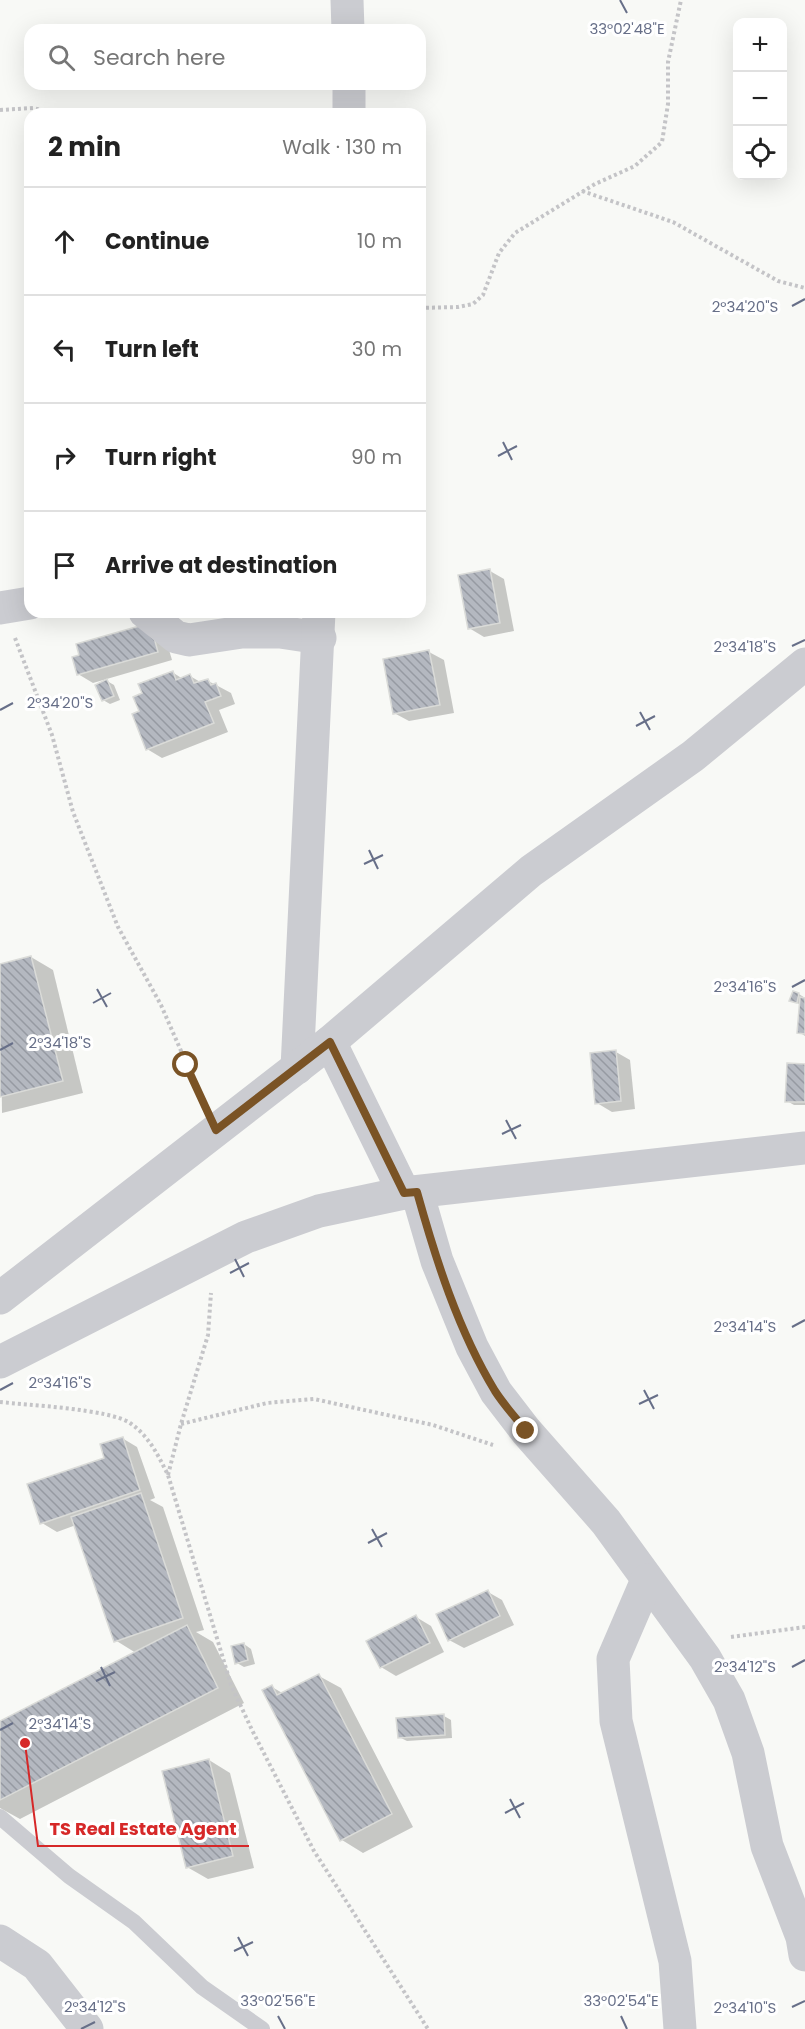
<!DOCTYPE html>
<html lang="en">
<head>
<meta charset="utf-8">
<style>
  body { margin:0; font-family:Poppins,sans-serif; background:#f6f6f6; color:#222 }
  .controls { position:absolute; right:18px; top:18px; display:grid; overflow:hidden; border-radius:12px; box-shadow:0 6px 24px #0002 }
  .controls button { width:54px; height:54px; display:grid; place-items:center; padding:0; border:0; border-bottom:2px solid #e0e0e0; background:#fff; color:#222; font:30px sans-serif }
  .stop { position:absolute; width:18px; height:18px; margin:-14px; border:4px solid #7a5325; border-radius:50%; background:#fff }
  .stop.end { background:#7a5325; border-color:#fff; box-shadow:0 2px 6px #0008 }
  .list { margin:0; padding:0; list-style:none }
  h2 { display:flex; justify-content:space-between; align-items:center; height:78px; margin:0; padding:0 24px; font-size:26px }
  h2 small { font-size:20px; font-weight:400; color:#767676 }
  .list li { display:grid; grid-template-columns:39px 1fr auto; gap:18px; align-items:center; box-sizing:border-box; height:108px; padding:0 24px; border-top:2px solid #e0e0e0 }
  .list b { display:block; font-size:22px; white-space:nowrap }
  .list em { font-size:20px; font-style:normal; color:#767676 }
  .icon { flex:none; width:33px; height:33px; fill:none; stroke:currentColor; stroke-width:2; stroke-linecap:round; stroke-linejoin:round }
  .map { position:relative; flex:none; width:805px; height:2029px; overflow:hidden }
  .search { position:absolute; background:#fff; box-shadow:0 6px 24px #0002; left:24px; top:24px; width:402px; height:66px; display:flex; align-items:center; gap:15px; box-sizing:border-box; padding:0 21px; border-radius:18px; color:#767676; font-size:22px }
  .panel { position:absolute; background:#fff; box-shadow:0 6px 24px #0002; left:24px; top:108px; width:402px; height:510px; border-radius:18px }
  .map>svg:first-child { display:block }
  .shadow { fill:#0003 }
  .building { fill:url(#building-back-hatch); stroke:#dadbd8; stroke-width:1.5 }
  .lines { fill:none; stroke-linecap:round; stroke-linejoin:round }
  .path { stroke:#c4c4c7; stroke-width:4; stroke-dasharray:3 3; stroke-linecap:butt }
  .service { stroke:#cbccd1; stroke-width:16 }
  .minor { stroke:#cbccd1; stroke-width:33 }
  .route { stroke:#7a5325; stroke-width:8 }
  .ticks { fill:none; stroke:#676f88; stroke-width:2 }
  .ticks-label { font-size:15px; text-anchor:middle; fill:#676f88; stroke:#fff; stroke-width:6; stroke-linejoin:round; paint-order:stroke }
  .leader { fill:none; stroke:#d62828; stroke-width:2 }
  .callout-dot { fill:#d62828; stroke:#fff; stroke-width:2 }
  .callout-label { font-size:18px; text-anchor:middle; font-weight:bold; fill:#d62828; stroke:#fff; stroke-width:6; stroke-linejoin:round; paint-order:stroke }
</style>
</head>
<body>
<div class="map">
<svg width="805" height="2029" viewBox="0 0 805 2029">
  <defs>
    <pattern id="building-back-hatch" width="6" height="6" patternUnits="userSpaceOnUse" patternTransform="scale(1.5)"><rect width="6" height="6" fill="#b4b8c0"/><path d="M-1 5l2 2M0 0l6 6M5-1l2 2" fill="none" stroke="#969aa2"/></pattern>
  </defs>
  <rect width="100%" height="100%" fill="#f8f9f6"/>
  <g class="shadow">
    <path d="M490 571 504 579 514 631 484 637 469 628Z"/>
    <path d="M164 633 172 660 93 683 78 674Z"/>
    <path d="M429 652 444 660 454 713 409 721 394 713Z"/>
    <path d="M172 672 183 679 190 676 202 683 208 681 216 685 231 693 235 704 219 710 228 732 162 758 147 749 140 712 144 694Z"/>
    <path d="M107 681 114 685 120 700 110 704 103 700Z"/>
    <path d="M31 957 53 970 83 1093 2 1113 0 965Z"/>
    <path d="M799 994 805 998V1036L799 1032 801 1005 791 1000Z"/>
    <path d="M616 1052 630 1060 635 1109 612 1112 597 1103Z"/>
    <path d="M805 1065V1105H794L787 1101Z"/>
    <path d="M122 1438 137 1447 155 1498 150 1500 163 1507 204 1630 196 1632 213 1642 244 1703 20 1819 0 1808V1723L136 1653 115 1640 76 1525 57 1532 42 1523 29 1485 106 1459Z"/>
    <path d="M488 1592 502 1600 514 1625 464 1648 449 1640Z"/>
    <path d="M416 1617 431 1626 444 1652 396 1676 381 1667Z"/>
    <path d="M244 1644 251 1649 255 1664 244 1667 237 1663Z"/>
    <path d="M319 1676 341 1688 413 1827 363 1853 342 1840 264 1691 272 1687 284 1694Z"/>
    <path d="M444 1716 451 1720 452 1738 407 1741 399 1737Z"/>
    <path d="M209 1760 230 1773 254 1868 208 1879 187 1867Z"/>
  </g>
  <g class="building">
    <path d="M490 569 500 623 468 629 458 575Z"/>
    <path d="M150 623 158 652 77 675 72 657 79 655 76 644Z"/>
    <path d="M429 650 440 705 393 714 383 659Z"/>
    <path d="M173 671 176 680 190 674 194 683 208 679 211 685 216 683 221 696 205 702 214 723 146 750 132 714 139 711 133 697 142 693 138 684Z"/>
    <path d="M107 679 114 696 102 701 95 685Z"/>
    <path d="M31 956 63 1081 0 1097V964Z"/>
    <path d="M793 991 799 993 797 1003 789 1001Z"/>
    <path d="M800 997 805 998V1034L797 1033Z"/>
    <path d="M616 1050 621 1101 595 1104 590 1053Z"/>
    <path d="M787 1063 805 1064V1102H785Z"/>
    <path d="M123 1437 140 1490 40 1524 27 1484 104 1458 100 1444Z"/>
    <path d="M141 1493 183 1618 114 1642 71 1517Z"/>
    <path d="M488 1590 500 1616 448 1641 436 1614Z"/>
    <path d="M416 1615 430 1643 380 1668 366 1641Z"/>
    <path d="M187 1625 218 1688 0 1800V1721Z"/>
    <path d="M244 1643 248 1660 235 1664 231 1646Z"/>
    <path d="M319 1674 392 1814 340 1841 262 1690 272 1685 277 1695Z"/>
    <path d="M444 1714 445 1735 398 1738 396 1718Z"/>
    <path d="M209 1759 233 1856 186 1868 162 1771Z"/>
  </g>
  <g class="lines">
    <g class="path">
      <path d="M0 110 33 108 57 114"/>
      <path d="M582 191 673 222 778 281 805 288"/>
      <path d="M420 308 458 307 473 304 483 295 499 253 515 233 595 184 635 166 662 142 668 104V62L681 0"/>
      <path d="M15 638 52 735 73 812 118 927 161 1005 202 1099"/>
      <path d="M0 1402C27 1405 109 1409 130 1423 149 1436 158 1455 168 1475L231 1685 252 1730 314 1851 428 2029"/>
      <path d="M181 1424 267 1403 314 1399 433 1425 493 1445"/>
      <path d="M168 1475 181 1424 208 1335 211 1293"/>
      <path d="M731 1637 805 1627"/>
    </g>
    <path class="service" d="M0 1817 69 1876 134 1922 202 1987 262 2029"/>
    <g class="minor">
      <path d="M347 0 348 30"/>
      <path d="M349 84V114"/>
      <path d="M0 608 30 603"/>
      <path d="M145 612 176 637 189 640 242 632H280L320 638"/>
      <path d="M330 1042 404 1193"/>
      <path d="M297 1068 319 612"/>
      <path d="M417 1192 437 1261 472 1347 496 1392 526 1431 606 1522 705 1658 729 1700 748 1753 767 1846 802 1937 805 1955"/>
      <path d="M0 1298 330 1042 531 871 693 756 805 664"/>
      <path d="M0 1362 246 1237 319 1211 404 1193 805 1148"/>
      <path d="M647 1580 613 1659 616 1721 675 1961 680 2029"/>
      <path d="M0 1941 37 1965 87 2029"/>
    </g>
  </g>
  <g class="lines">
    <path class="route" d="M186 1065 216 1130 330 1042 404 1193 417 1192C436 1260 458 1330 495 1391 504 1405 516 1418 526 1431"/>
  </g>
  <path class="ticks" d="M620 0 627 13M792 306 805 299M503 442 512 460M498 456 517 446M792 646 805 640M0 710 13 703M640 712 650 730M636 726 655 716M369 850 378 869M364 864 383 855M792 987 805 980M97 989 107 1007M93 1003 111 993M0 1050 13 1043M506 1120 516 1139M502 1134 521 1125M235 1259 244 1277M230 1273 249 1263M792 1327 805 1320M0 1390 13 1383M644 1390 654 1409M639 1404 658 1395M372 1529 382 1547M368 1543 387 1533M101 1667 110 1686M792 1667 805 1660M96 1681 115 1672M0 1730 13 1723M510 1799 520 1818M505 1813 524 1803M238 1937 248 1956M234 1951 253 1942M792 2007 805 2001M278 2016 285 2029M621 2016 627 2029M81 2029 95 2022"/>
  <g class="ticks-label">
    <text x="627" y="34">33°02'48"E</text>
    <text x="745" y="312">2°34'20"S</text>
    <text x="745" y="652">2°34'18"S</text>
    <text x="60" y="708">2°34'20"S</text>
    <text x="745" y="992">2°34'16"S</text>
    <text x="60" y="1048">2°34'18"S</text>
    <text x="745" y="1332">2°34'14"S</text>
    <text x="60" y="1388">2°34'16"S</text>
    <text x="745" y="1672">2°34'12"S</text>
    <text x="60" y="1729">2°34'14"S</text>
    <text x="278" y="2006">33°02'56"E</text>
    <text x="621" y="2006">33°02'54"E</text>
    <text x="95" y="2012">2°34'12"S</text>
    <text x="745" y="2013">2°34'10"S</text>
  </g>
  <path class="leader" d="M25 1743L38 1846H249"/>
  <circle class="callout-dot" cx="25" cy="1743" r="6"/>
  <g class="callout-label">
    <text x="143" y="1835">TS Real Estate Agent</text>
  </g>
</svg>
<div class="controls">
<button>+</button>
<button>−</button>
<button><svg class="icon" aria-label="locate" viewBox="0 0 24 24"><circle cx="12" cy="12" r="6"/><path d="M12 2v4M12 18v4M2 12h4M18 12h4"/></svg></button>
</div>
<div class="stop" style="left:186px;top:1065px"></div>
<div class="stop end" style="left:526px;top:1431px"></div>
<div class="search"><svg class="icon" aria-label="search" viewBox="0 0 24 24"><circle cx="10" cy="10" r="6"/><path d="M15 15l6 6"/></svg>Search here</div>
<section class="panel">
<h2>2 min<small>Walk · 130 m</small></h2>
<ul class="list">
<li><svg class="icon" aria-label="ahead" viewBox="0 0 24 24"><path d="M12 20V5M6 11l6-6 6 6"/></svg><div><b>Continue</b></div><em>10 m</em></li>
<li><svg class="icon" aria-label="left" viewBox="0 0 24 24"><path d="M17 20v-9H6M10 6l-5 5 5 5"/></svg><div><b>Turn left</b></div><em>30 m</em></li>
<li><svg class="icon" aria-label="right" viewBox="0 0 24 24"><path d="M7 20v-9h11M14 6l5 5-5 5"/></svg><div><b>Turn right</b></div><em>90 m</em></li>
<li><svg class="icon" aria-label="arrive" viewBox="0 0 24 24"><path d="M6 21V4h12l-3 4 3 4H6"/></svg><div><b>Arrive at destination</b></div></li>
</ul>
</section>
</div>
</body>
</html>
